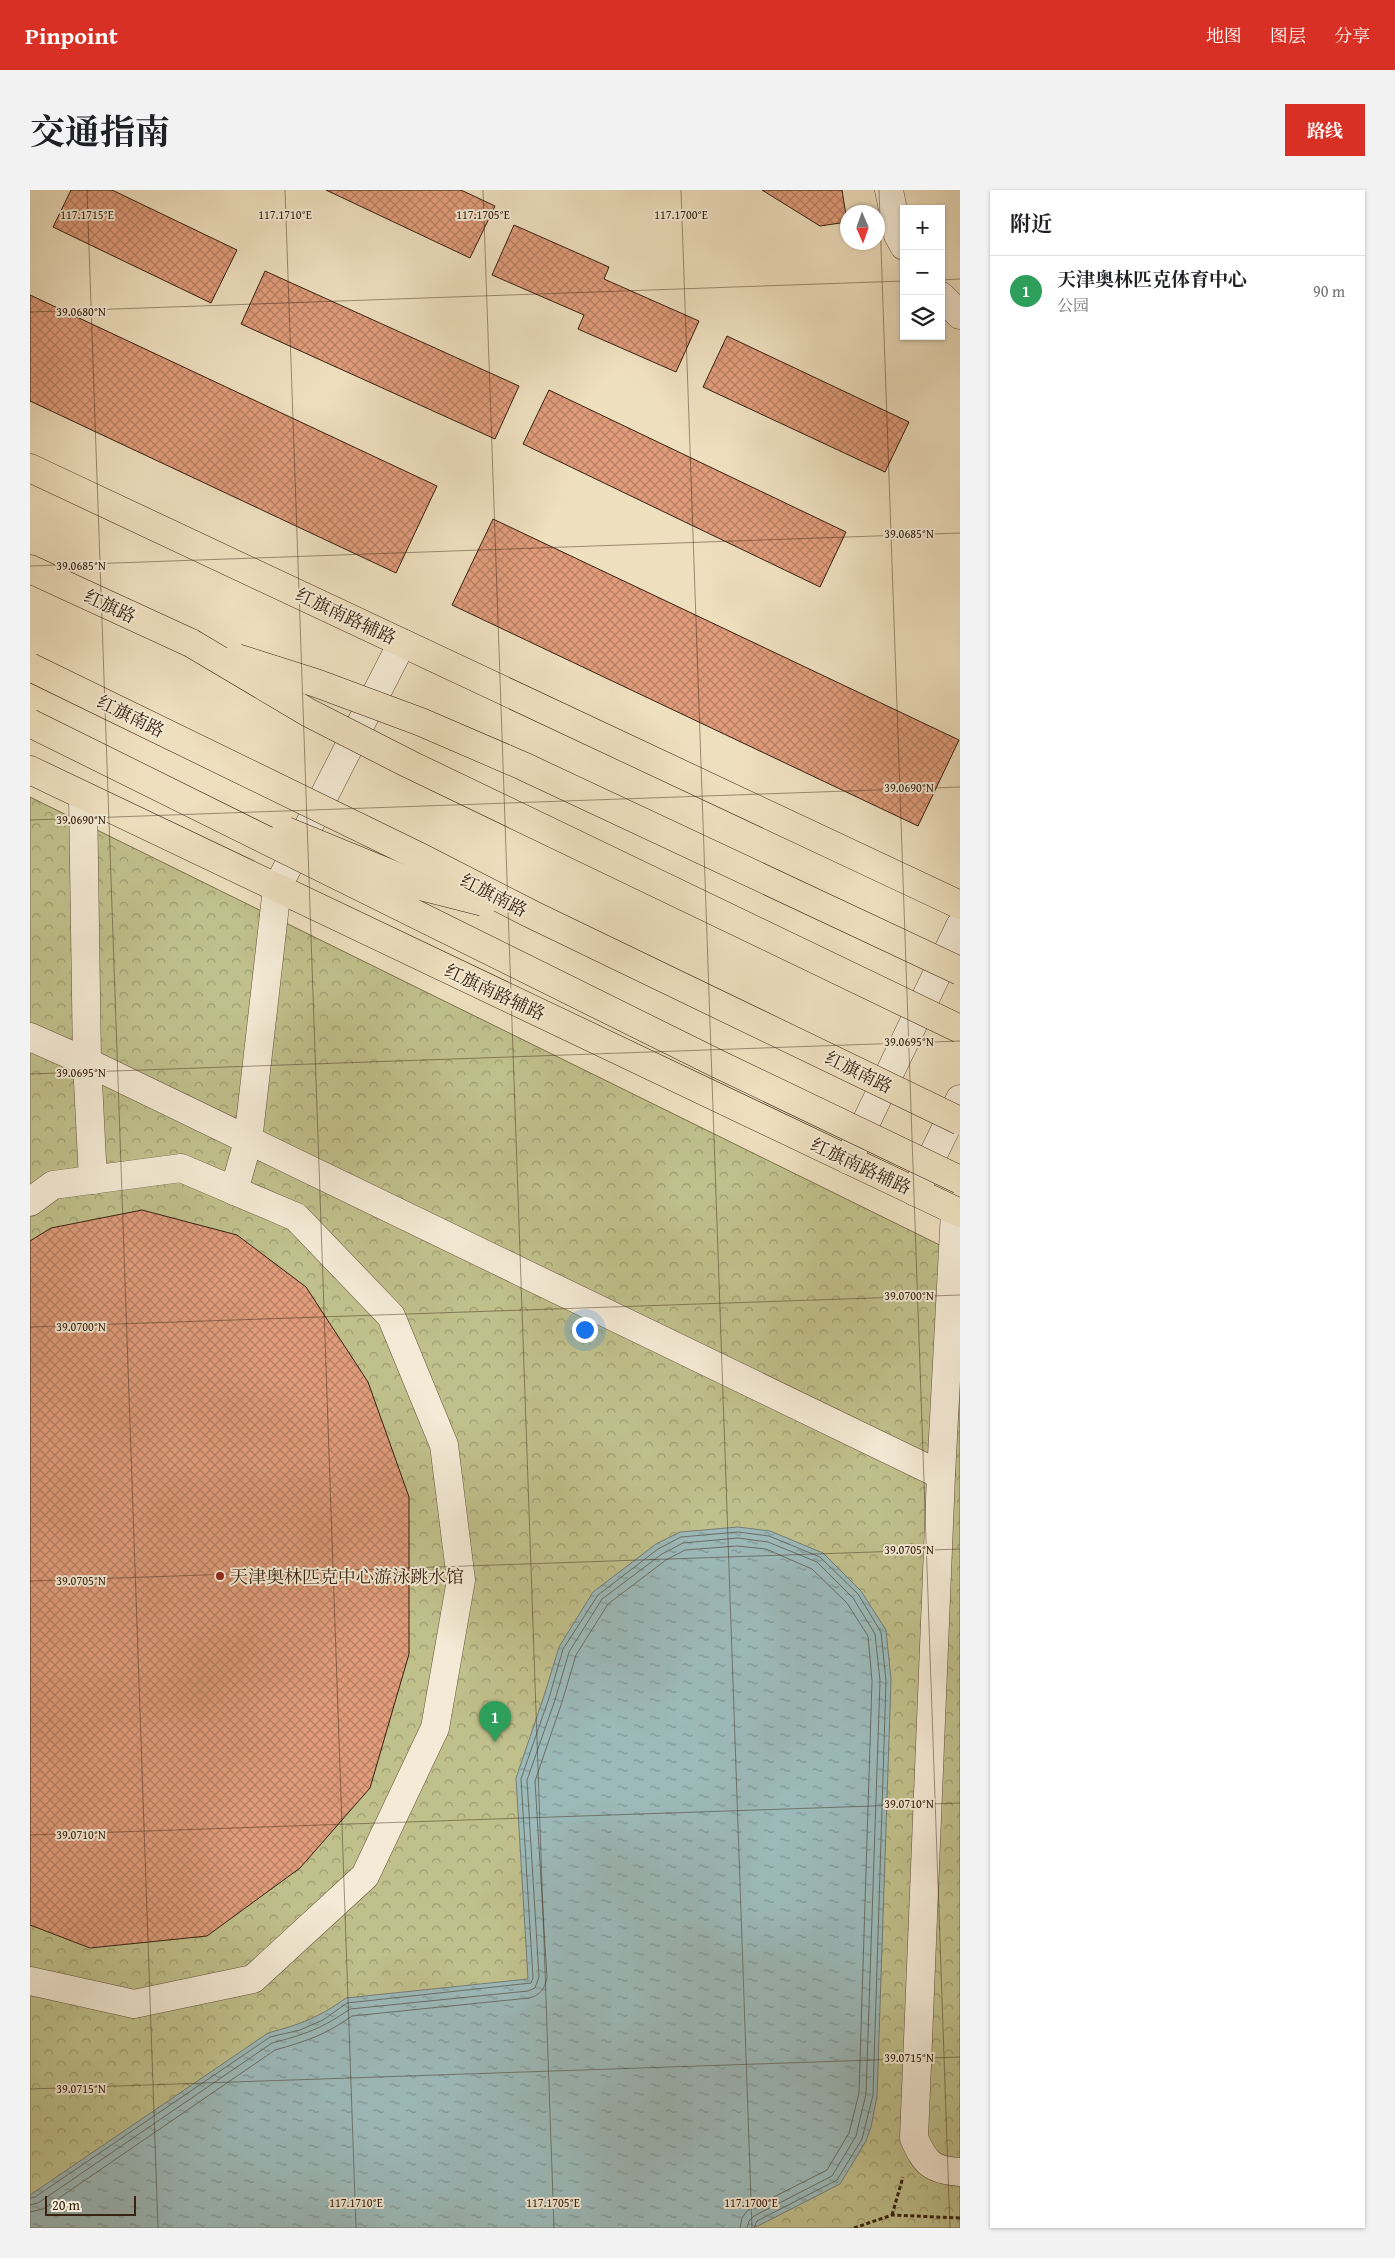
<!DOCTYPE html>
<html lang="zh">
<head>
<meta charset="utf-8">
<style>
  body { margin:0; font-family:"Gentium Book Plus","Noto Serif SC",serif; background:#f2f2f2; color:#202124 }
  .controls { position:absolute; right:15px; top:15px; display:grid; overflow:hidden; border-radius:0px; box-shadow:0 1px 4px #0004 }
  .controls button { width:45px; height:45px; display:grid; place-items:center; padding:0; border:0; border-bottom:1px solid #e0e0e0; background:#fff; color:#202124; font:25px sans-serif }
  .compass { position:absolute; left:810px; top:15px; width:45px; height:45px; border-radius:50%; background:#fff; box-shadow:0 1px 4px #0004; rotate:178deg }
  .scale { position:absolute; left:15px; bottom:12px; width:91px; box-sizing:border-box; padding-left:5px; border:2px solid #372110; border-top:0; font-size:14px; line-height:18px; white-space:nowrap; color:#372110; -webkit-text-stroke:4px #f4ead5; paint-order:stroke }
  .you { position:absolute; left:554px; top:1139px; width:18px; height:18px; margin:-12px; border:4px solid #fff; border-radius:50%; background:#1a73e8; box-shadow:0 0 0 8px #1a73e833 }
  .badge { display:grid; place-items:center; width:32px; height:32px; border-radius:50%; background:#d93025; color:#fff; font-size:16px; font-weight:700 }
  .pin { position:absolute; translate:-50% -41px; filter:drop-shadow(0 1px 2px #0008) }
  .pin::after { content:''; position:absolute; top:26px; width:18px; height:15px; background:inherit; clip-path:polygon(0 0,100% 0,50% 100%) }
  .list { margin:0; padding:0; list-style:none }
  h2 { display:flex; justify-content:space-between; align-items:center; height:65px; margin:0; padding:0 20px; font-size:21px }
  h2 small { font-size:16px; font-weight:400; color:#757577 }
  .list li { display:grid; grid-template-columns:32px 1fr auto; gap:15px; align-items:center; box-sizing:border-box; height:70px; padding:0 20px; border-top:1px solid #e0e0e0 }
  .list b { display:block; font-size:19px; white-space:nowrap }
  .list p { margin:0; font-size:16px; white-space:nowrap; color:#757577 }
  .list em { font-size:16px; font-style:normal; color:#757577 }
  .icon { flex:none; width:28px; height:28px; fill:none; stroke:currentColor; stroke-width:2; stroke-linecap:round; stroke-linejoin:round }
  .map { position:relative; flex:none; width:930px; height:2038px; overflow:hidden; border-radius:0px }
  header { display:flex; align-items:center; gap:30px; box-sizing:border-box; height:70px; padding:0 25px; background:#d93025; color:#fff }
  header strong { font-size:24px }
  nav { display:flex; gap:28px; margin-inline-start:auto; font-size:18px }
  .intro { display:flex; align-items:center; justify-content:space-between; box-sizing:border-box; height:120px; padding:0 30px }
  h1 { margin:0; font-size:35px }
  .button { padding:12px 22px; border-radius:0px; background:#d93025; color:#fff; font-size:18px; font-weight:700 }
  main { display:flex; gap:30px; padding:0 30px }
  aside { flex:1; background:#fff; border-radius:0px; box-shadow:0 1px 4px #0004 }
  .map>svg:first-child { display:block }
  .park { fill:url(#park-crowns); stroke:#7c704e }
  .water { fill:url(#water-ripples); stroke:#747d76 }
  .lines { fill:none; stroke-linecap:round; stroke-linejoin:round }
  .shore { stroke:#6a6e65; stroke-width:1 }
  .building { fill:url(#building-cross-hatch); stroke:#372110 }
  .minor-casing { stroke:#65503c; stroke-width:29 }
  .major-casing { stroke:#372110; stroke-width:29 }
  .highway-casing { stroke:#372110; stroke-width:29 }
  .path { stroke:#372110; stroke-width:3; stroke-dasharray:4 2.5; stroke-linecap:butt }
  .minor { stroke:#f4ead5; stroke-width:28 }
  .major { stroke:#eedfbe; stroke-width:28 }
  .highway { stroke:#eedfbe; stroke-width:28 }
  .highway-bridge-casing { stroke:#372110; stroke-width:29; stroke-linecap:butt }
  .highway-bridge { stroke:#eedfbe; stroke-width:28 }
  .ticks { fill:none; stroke:#372110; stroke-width:1; stroke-opacity:0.45 }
  .poi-dot { fill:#8f2418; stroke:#f4ead5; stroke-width:2 }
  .labels { text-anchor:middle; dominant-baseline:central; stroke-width:4; stroke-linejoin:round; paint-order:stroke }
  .street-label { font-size:18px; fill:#372110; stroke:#f4ead5 }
  .poi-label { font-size:18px; fill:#372110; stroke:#f4ead5; text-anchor:start }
  .ticks-label { font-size:12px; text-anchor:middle; fill:#372110; stroke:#f4ead5; stroke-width:4; stroke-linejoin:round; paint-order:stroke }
</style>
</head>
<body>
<header>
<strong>Pinpoint</strong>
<nav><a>地图</a><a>图层</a><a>分享</a></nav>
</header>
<div class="intro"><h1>交通指南</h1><a class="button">路线</a></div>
<main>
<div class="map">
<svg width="930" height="2038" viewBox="0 0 930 2038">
  <defs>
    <pattern id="park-crowns" width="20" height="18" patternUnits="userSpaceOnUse" patternTransform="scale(1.25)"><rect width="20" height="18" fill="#c0c08c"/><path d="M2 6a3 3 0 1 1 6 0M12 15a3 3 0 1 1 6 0" fill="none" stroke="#9d9c71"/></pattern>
    <pattern id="water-ripples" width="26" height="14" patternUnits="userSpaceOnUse" patternTransform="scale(1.25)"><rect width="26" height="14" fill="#9cbaba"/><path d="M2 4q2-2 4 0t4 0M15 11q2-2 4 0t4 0" fill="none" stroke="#809796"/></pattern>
    <pattern id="building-cross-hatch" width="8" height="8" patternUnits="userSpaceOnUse" patternTransform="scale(1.25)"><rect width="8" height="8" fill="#e09c7b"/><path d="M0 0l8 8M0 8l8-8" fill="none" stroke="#b67f63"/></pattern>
  </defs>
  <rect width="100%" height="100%" fill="#eedfbe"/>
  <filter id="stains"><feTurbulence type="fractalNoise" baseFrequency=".004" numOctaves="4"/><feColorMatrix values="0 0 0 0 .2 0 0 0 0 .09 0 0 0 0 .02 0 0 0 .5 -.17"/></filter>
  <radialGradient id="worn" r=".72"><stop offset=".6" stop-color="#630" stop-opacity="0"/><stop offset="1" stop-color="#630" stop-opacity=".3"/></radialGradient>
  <path class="park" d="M0 607 930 1065V2038H0Z"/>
  <path class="water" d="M708 1337 740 1341 793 1363 831 1401 856 1440 861 1490 847 1906 841 1937 836 1951 810 1994 724 2038H0V2005L238 1843C271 1834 288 1828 316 1808L498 1789 486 1588 514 1506 529 1457 563 1402 626 1354 650 1342Z"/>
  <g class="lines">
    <g class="shore">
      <path d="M0 2008 5 2007 240 1847 270 1840 293 1830 317 1813 501 1793 503 1788 491 1589 519 1508 533 1459 568 1405 628 1359 651 1347 708 1342 739 1346 790 1367 828 1404 851 1442 856 1491 843 1905 832 1949 807 1990 727 2031 724 2038"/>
      <path d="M0 2015 8 2013 242 1853C276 1844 291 1839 320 1819L498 1801 505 1798 509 1787 497 1590 525 1510 539 1462 572 1409 632 1364 653 1353 708 1348 738 1352 787 1372 823 1408 845 1444 850 1491 836 1904 826 1946 802 1986 724 2026 719 2031 717 2038"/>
      <path d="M0 2022 13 2019 245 1860C277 1851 295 1845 322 1826L499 1808C509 1806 515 1799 517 1788L505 1591 532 1512 546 1465 578 1414 636 1370 655 1360 707 1356 736 1359 782 1379 817 1413 838 1446 842 1491 829 1903 819 1943 797 1980 718 2020 712 2028 710 2038"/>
    </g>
  </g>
  <g class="building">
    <path d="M41 0H82L207 60 181 113 23 37Z"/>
    <path d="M296 0H431L465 16 440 68Z"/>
    <path d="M732 0H812L817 32 790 36Z"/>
    <path d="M484 35 579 77 574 89 669 131 646 182 548 139 554 125 462 85Z"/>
    <path d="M235 81 489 196 465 249 211 134Z"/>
    <path d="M0 105 407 296 366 383 0 211Z"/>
    <path d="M697 146 879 232 855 282 673 197Z"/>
    <path d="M519 200 816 342 790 397 493 254Z"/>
    <path d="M463 329 929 550 888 636 422 415Z"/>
    <path d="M112 1020 207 1045 276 1097 338 1192 379 1307V1464L340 1598 270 1678 177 1746 60 1758 0 1735V1051L21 1038Z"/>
  </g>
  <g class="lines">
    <g class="minor-casing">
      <g id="minor">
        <path d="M859 0 868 45 874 56"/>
        <path d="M911 106 930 125"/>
        <path d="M53 606 57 872 63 990"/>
        <path d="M0 847 57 872 911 1285"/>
        <path d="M818 970 930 736"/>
        <path d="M204 1001 218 951 247 698 372 453"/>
        <path d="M885 1002 930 909"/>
        <path d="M0 1012 23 995 151 978 266 1027 361 1126 414 1255 431 1390 405 1538 335 1686 223 1789 104 1814 0 1791"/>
        <path d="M925 1021 911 1285 884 1948C895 1973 901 1980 930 1982"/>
      </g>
    </g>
    <g class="major-casing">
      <g id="major">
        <path d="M0 278 930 715"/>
        <path d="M0 580 930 1023"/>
      </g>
    </g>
    <g class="highway-casing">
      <path id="highway" d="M0 379 161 453"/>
    </g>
    <g class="path">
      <path d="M862 2025 873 1987"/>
      <path d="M824 2038 862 2025 930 2028"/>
    </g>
    <use href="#minor" class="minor"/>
    <use href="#major" class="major"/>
    <use href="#highway" class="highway"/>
    <g class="highway-bridge-casing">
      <g id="highway-bridge">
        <path d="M161 453 279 523 379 574 930 839"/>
        <path d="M207 468 286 493 391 532 493 576 930 781"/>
        <path d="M0 477 390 667 501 724 930 931"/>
        <path d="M0 533 686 873 930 990"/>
        <path d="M256 641 390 696 453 712"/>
      </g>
    </g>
    <use href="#highway-bridge" class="highway-bridge"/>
  </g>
  <path class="ticks" d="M57 0 128 2038M255 0 326 2038M453 0 524 2038M651 0 722 2038M849 0 920 2038M911 90 930 89M0 122 874 91M0 376 930 343M0 630 930 597M0 884 930 851M0 1137 930 1105M0 1391 930 1359M0 1645 930 1613M0 1899 930 1867"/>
  <circle class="poi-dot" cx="190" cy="1386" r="5"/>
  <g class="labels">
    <g class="street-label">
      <text transform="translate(80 416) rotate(25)">红旗路</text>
      <text transform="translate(316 426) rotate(25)">红旗南路辅路</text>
      <text transform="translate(101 526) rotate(26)">红旗南路</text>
      <text transform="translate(464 705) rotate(27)">红旗南路</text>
      <text transform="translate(465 802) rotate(25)">红旗南路辅路</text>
      <text transform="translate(829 882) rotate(26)">红旗南路</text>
      <text transform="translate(831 976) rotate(25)">红旗南路辅路</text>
    </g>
    <g class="poi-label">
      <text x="200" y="1386">天津奥林匹克中心游泳跳水馆</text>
    </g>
  </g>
  <g class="ticks-label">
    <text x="57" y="29">117.1715°E</text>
    <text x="255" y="29">117.1710°E</text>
    <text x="453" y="29">117.1705°E</text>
    <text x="651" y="29">117.1700°E</text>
    <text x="51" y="126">39.0680°N</text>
    <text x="879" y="348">39.0685°N</text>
    <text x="51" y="380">39.0685°N</text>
    <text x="879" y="602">39.0690°N</text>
    <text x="51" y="634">39.0690°N</text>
    <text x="879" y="856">39.0695°N</text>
    <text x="51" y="887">39.0695°N</text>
    <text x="879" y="1110">39.0700°N</text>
    <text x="51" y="1141">39.0700°N</text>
    <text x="879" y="1364">39.0705°N</text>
    <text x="51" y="1395">39.0705°N</text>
    <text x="879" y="1618">39.0710°N</text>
    <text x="51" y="1649">39.0710°N</text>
    <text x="879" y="1872">39.0715°N</text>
    <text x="51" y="1903">39.0715°N</text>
    <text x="326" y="2017">117.1710°E</text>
    <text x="523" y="2017">117.1705°E</text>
    <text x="721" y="2017">117.1700°E</text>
  </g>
  <rect width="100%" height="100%" filter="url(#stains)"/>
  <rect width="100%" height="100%" fill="url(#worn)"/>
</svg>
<div class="controls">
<button>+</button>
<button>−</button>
<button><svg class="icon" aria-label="layers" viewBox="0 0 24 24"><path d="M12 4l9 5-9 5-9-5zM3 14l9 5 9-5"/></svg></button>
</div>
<svg class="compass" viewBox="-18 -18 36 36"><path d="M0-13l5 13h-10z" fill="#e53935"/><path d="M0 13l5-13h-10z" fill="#757577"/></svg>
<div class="scale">20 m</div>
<div class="you"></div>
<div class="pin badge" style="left:465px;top:1552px;background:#2e9e5b">1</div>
</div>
<aside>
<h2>附近<small></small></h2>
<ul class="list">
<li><span class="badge" style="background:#2e9e5b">1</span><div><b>天津奥林匹克体育中心</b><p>公园</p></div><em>90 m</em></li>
</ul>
</aside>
</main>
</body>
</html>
